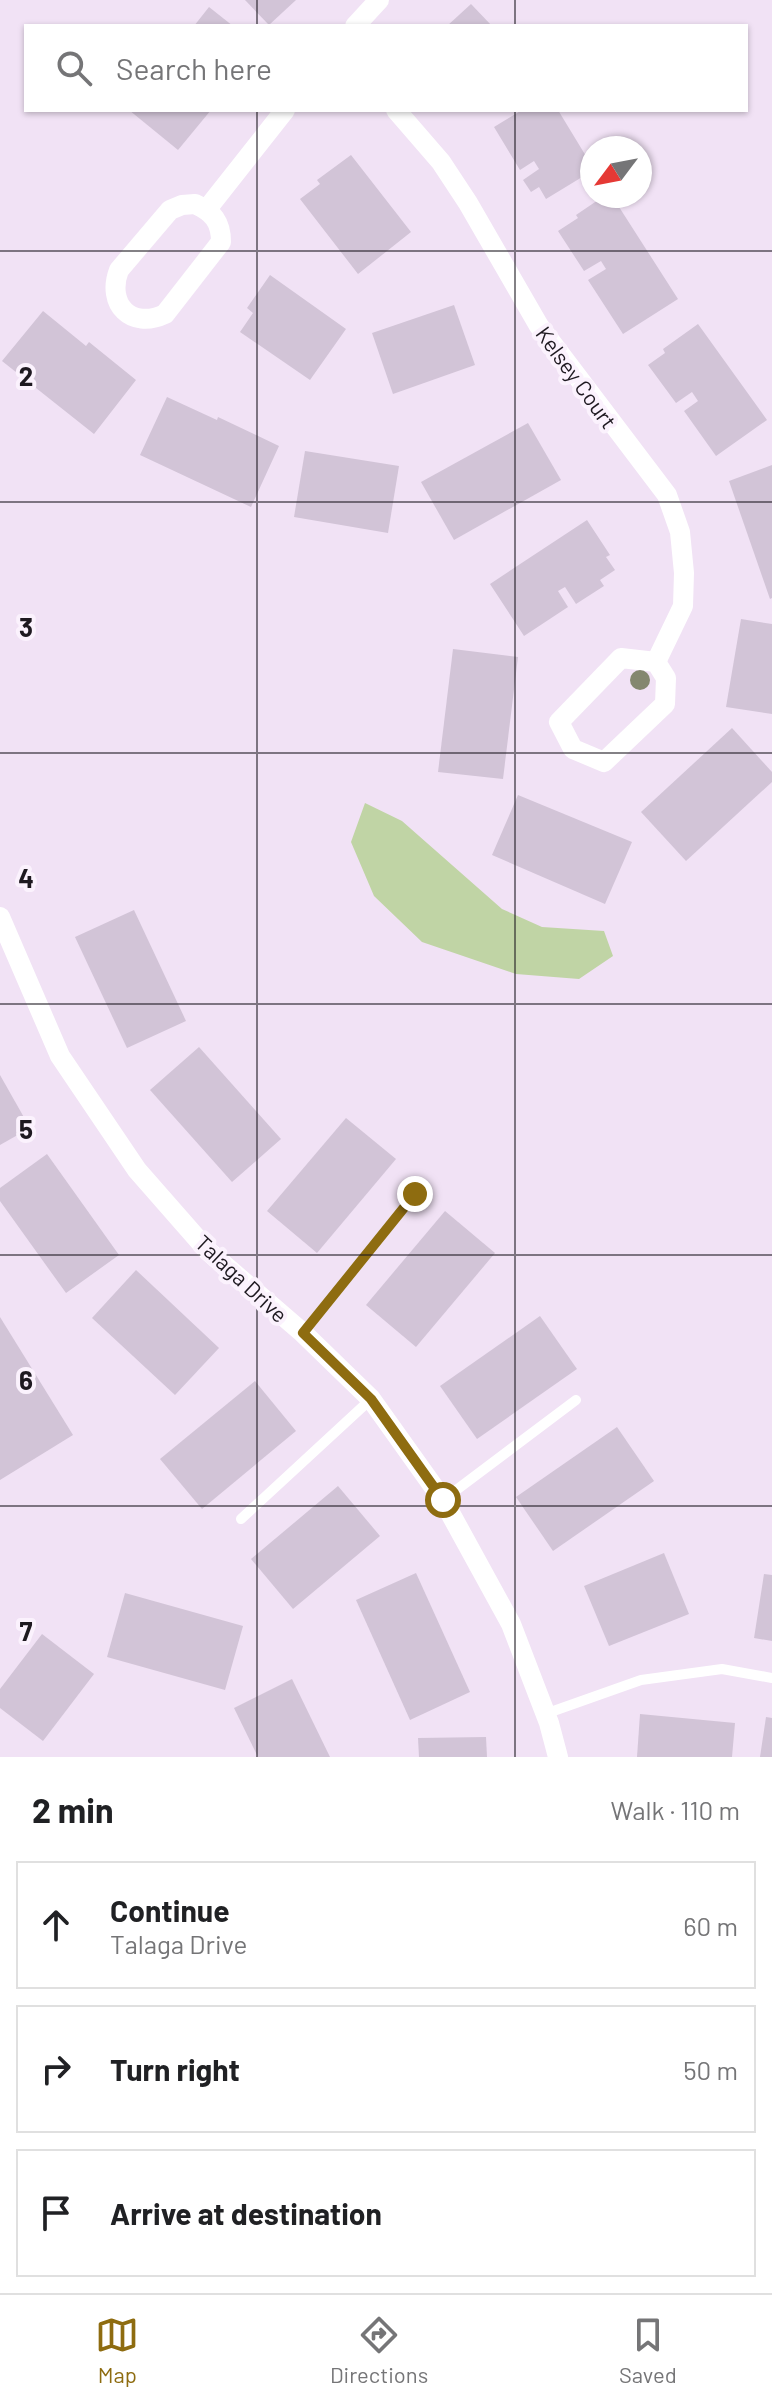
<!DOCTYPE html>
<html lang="en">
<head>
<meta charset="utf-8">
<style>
  body { margin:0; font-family:Barlow,sans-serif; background:#f2f2f2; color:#202124 }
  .compass { position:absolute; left:580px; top:136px; width:72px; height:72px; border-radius:50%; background:#fff; box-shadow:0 2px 6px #0004; rotate:238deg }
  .stop { position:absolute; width:24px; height:24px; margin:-18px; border:6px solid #8e6c10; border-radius:50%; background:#fff }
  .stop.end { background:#8e6c10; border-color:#fff; box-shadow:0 2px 8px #0008 }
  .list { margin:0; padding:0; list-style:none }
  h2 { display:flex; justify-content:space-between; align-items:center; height:104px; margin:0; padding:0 32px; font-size:34px }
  h2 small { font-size:26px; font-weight:400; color:#757577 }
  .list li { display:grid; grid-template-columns:52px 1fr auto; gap:24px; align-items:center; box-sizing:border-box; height:128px; margin:0 16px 16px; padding:0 16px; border:2px solid #e0e0e0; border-radius:0px }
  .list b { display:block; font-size:30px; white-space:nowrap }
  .list p { margin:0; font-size:26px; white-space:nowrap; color:#757577 }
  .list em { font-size:26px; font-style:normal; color:#757577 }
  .icon { flex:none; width:44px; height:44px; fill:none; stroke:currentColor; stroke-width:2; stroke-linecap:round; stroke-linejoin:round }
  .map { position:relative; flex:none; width:772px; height:1757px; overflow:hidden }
  .search { position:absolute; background:#fff; box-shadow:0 2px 6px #0004; left:24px; right:24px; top:24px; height:88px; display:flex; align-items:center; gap:20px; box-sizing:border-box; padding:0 28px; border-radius:0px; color:#757577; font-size:30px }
  .sheet { height:536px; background:#fff }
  nav { display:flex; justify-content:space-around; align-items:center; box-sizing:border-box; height:112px; border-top:2px solid #e0e0e0; background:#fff; font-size:22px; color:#757577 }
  nav a { display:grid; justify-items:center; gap:4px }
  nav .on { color:#8e6c10 }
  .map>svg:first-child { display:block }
  .green { fill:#c0d4a5 }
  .building { fill:#d2c4d7 }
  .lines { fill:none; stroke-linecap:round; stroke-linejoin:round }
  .lane { stroke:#fff; stroke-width:10 }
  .street { stroke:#fff; stroke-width:20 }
  .tree { fill:#84876f }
  .route { stroke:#8e6c10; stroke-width:10 }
  .grid { fill:none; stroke:#1e1920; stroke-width:2; stroke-opacity:0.55 }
  .labels { text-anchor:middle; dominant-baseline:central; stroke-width:8; stroke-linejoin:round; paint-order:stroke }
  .street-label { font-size:22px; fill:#1e1920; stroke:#fbf2fd }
  .grid-label { font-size:26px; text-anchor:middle; font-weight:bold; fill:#1e1920; stroke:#fbf2fd; stroke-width:8; stroke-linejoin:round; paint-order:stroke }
</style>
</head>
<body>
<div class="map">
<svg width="772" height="1757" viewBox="0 0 772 1757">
  <rect width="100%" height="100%" fill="#f1e2f5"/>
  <path class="green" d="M365 803 402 821 502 909 542 927 604 931 613 956 579 979 516 974 422 942 374 896 351 842Z"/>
  <g class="building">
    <path d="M245 0H296L269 25Z"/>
    <path d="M471 4 492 26H447Z"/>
    <path d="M209 7 233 26H194Z"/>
    <path d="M129 110H211L178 150Z"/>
    <path d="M522 110H558L592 166V171L546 199 539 187 531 192 523 180 539 169 534 161 520 170 494 127Z"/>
    <path d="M351 155 411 232 358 274 300 199 320 184 317 180Z"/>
    <path d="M604 196H612L678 299 623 334 588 280 606 269 601 261 584 271 558 231 578 218 576 215Z"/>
    <path d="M270 275 346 329 310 380 240 332 253 313 247 308Z"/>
    <path d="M454 305 475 365 393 394 372 333Z"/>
    <path d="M43 311 86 346 89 342 136 380 94 434 2 361Z"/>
    <path d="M698 324 767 420 716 456 684 411 698 401 692 392 676 403 648 365 665 353 663 349Z"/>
    <path d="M167 397 217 420 218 417 279 446 251 507 140 455Z"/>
    <path d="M528 423 561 480 454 540 421 482Z"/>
    <path d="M305 451 399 466 388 533 294 517Z"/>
    <path d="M772 465V598L770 599 729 481Z"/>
    <path d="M587 520 610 555 606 557 615 570 600 580 604 586 576 604 565 587 558 591 568 607 524 636 490 584Z"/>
    <path d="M741 619 772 624V714L726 707Z"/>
    <path d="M453 649 518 657 503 779 438 772Z"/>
    <path d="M732 728 772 772V782L686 861 641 812Z"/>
    <path d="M518 795 632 842 605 904 492 855Z"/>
    <path d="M134 910 186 1021 127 1048 75 937Z"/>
    <path d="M199 1047 281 1139 232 1182 150 1090Z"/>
    <path d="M0 1075 30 1128 0 1145Z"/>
    <path d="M346 1118 396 1159 317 1253 267 1211Z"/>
    <path d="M47 1154 119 1255 66 1293 0 1201V1188Z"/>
    <path d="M445 1211 495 1253 416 1347 366 1305Z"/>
    <path d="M136 1270 219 1348 175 1395 92 1318Z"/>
    <path d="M540 1316 577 1369 477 1439 440 1386Z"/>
    <path d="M0 1317 73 1435 0 1480Z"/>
    <path d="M255 1381 296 1431 202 1509 160 1459Z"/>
    <path d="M617 1427 654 1481 553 1551 516 1497Z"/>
    <path d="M338 1486 380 1536 293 1609 251 1559Z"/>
    <path d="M664 1553 689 1614 609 1646 584 1586Z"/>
    <path d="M416 1573 470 1692 410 1720 356 1600Z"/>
    <path d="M764 1574 772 1575V1641L754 1638Z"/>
    <path d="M125 1593 243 1626 225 1690 107 1657Z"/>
    <path d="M42 1634 94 1674 43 1741 0 1708V1689Z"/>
    <path d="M292 1679 330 1757H258L234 1708Z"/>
    <path d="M640 1714 735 1723 732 1757H637Z"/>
    <path d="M766 1717 772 1718V1757H760Z"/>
    <path d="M486 1737 487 1757H419L418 1738Z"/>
  </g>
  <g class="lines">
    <g class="lane">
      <path d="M303 1333 415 1194"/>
      <path d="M443 1500 576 1400"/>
      <path d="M241 1519 371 1399"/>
      <path d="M545 1714 641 1680 722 1669 772 1678"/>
    </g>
    <g class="street">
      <path d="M355 26 379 0"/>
      <path d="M396 110 441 162 468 203 539 326 667 495 680 532 684 573 683 606 656 662"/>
      <path d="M195 204C213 212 221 222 221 242L165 314C131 330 106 304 119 270L170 210 182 205Z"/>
      <path d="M207 209 285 110"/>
      <path d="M621 658 656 662 666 678 665 704 604 762 573 749 559 722Z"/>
      <path d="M0 917 60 1056 137 1170 208 1251 303 1333 371 1399 443 1500 511 1624 549 1723 558 1757"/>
    </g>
  </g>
  <circle class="tree" cx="640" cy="680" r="10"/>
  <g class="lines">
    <path class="route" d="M415 1194 303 1333 371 1399 443 1500"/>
  </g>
  <path class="grid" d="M257 0V26M515 0V26M257 110V1757M515 110V1757M0 251H772M0 502H772M0 753H772M0 1004H772M0 1255H772M0 1506H772"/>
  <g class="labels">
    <g class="street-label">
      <text transform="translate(577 377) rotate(54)">Kelsey Court</text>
      <text transform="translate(242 1278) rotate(43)">Talaga Drive</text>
    </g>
  </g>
  <g class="grid-label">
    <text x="26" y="386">2</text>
    <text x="26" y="637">3</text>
    <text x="26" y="888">4</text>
    <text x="26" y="1139">5</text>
    <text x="26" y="1390">6</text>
    <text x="26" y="1641">7</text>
  </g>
</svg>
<svg class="compass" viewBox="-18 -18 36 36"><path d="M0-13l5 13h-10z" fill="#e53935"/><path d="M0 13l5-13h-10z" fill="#757577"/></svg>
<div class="stop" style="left:443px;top:1500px"></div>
<div class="stop end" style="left:415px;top:1194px"></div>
<div class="search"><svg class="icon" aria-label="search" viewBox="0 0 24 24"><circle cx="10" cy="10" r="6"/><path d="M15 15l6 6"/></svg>Search here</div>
</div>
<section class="sheet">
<h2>2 min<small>Walk · 110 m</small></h2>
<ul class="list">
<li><svg class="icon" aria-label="ahead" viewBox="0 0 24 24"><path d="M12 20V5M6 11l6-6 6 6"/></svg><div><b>Continue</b><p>Talaga Drive</p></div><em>60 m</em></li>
<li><svg class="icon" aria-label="right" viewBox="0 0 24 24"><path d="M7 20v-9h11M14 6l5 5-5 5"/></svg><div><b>Turn right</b></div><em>50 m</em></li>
<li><svg class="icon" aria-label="arrive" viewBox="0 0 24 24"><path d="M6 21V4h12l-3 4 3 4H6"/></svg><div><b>Arrive at destination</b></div></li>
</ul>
</section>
<nav>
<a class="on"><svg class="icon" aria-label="map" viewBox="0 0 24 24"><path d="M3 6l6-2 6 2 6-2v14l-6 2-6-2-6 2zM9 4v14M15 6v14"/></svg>Map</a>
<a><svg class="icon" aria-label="directions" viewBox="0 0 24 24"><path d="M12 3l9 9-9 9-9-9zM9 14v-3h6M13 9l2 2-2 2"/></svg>Directions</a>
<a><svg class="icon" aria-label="saved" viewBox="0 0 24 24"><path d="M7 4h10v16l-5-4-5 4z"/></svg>Saved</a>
</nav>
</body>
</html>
